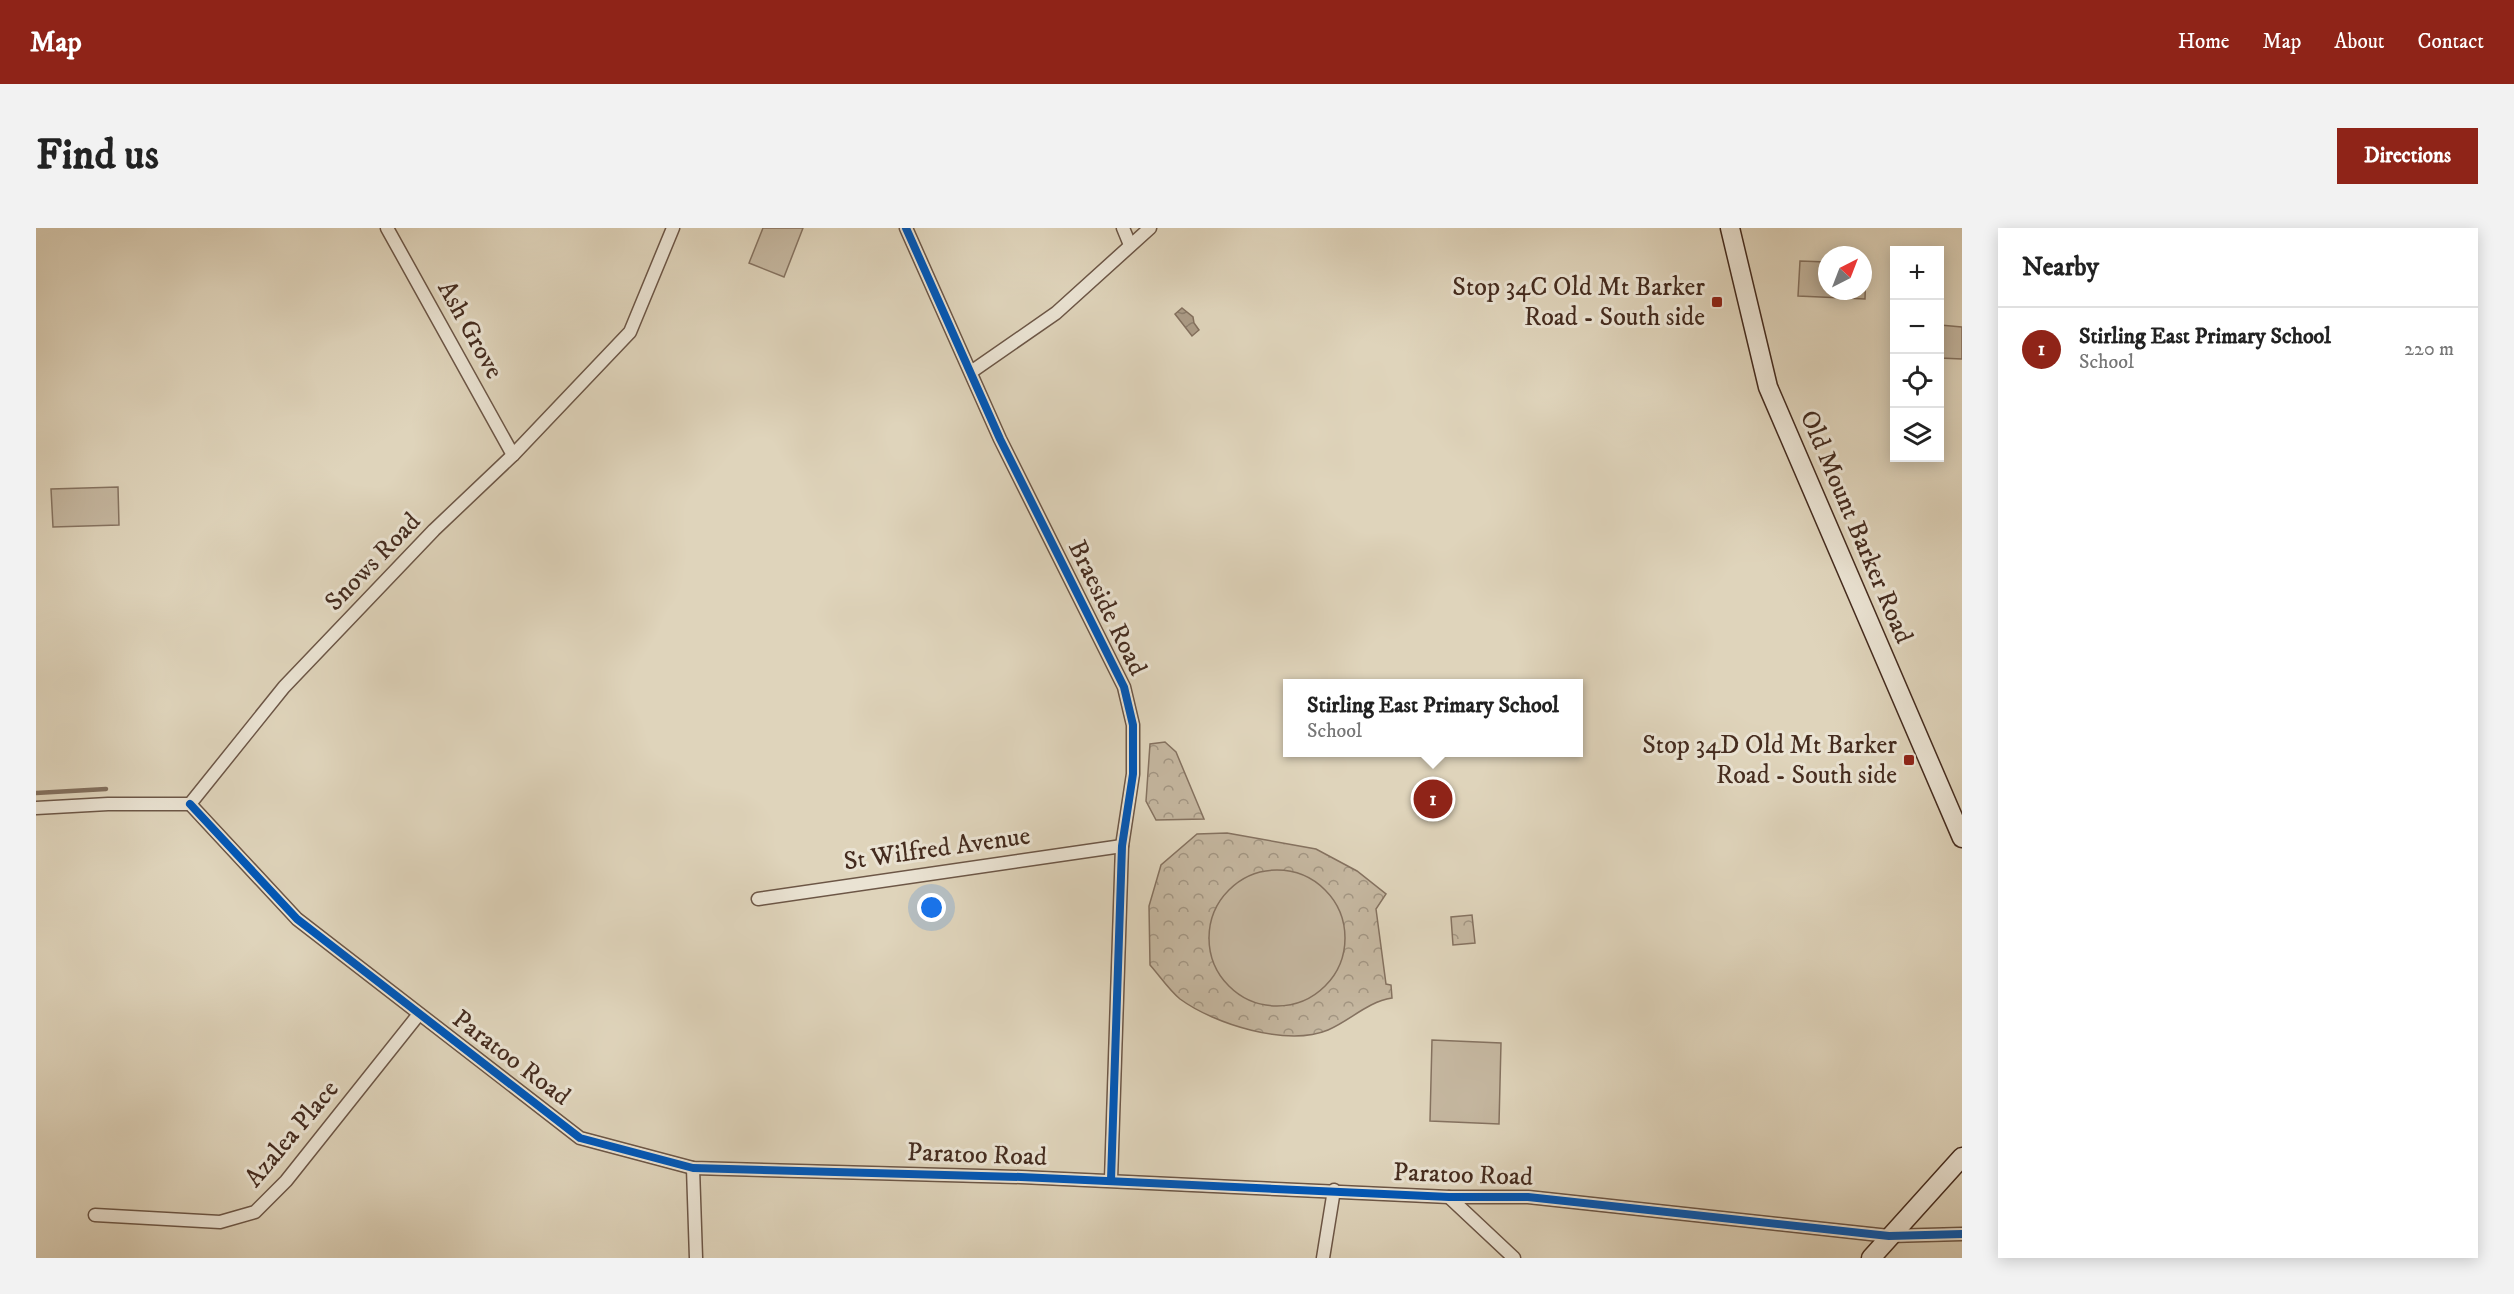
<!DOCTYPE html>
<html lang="en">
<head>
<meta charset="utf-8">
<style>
  body { margin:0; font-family:"IM FELL DW Pica",serif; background:#f2f2f2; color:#222 }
  .controls { position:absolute; right:18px; top:18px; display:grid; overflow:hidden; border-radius:0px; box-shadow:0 3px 15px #0003 }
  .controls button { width:54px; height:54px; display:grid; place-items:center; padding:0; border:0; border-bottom:2px solid #e0e0e0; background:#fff; color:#222; font:30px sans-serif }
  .compass { position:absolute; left:1782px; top:18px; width:54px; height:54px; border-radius:50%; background:#fff; box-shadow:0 3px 15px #0003; rotate:42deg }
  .you { position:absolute; left:896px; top:680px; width:21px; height:21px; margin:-15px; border:4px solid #fff; border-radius:50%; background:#1a73e8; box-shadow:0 0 0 9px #1a73e833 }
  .badge { display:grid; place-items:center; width:39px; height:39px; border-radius:50%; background:#8f2418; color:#fff; font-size:20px; font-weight:700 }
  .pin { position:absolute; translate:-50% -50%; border:3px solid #fff; box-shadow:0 2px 6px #0006 }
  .popup { position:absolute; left:1247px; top:451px; width:300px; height:78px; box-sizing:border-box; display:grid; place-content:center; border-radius:0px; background:#fff; filter:drop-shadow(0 2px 4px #0005); font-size:20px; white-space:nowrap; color:#767676 }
  .popup b { font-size:22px; color:#222 }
  .popup::after { content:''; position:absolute; left:50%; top:100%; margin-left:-12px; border:12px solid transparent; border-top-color:#fff }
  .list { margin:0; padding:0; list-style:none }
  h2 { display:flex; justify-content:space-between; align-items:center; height:78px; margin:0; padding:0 24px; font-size:26px }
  h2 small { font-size:20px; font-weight:400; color:#767676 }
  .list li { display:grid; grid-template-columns:39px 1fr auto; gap:18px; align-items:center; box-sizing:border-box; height:84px; padding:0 24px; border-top:2px solid #e0e0e0 }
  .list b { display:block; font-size:22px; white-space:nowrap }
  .list p { margin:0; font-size:20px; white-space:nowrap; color:#767676 }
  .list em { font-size:20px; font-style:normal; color:#767676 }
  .icon { flex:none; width:33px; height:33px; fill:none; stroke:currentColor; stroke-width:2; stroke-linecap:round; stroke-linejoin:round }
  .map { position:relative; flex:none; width:1926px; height:1030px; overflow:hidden; border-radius:0px }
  header { display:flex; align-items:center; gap:36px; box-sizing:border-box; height:84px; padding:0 30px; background:#8f2418; color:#fff }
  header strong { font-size:28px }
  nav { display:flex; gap:33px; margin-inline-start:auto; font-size:21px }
  .intro { display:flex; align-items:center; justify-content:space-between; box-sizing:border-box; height:144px; padding:0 36px }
  h1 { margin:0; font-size:42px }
  .button { padding:15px 27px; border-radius:0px; background:#8f2418; color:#fff; font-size:21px; font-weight:700 }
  main { display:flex; gap:36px; padding:0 36px }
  aside { flex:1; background:#fff; border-radius:0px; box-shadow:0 3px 15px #0003 }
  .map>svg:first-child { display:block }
  .park { fill:url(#park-crowns); stroke:#857260; stroke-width:1.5 }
  .pitch { fill:#c5b7a0; stroke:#857260; stroke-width:1.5 }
  .water { fill:url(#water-waves); stroke:#826f5d; stroke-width:1.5 }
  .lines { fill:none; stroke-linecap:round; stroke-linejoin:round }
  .stream { stroke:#826f5d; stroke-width:4.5 }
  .minor-casing { stroke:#6c5646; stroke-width:15 }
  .secondary-casing { stroke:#452c1f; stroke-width:21 }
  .minor { stroke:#eae3d3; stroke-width:12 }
  .secondary { stroke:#eae3d3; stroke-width:18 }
  .cycleway-casing { stroke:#eae3d3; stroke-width:11 }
  .cycleway { stroke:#0057b8; stroke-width:8 }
  .poi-dot { fill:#8f2418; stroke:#eae3d3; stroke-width:2 }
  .labels { text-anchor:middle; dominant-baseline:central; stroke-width:6; stroke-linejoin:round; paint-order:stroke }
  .poi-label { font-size:26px; fill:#452c1f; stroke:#eae3d3; text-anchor:end }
  .street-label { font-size:26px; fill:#452c1f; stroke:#eae3d3 }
</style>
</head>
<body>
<header>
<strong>Map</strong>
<nav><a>Home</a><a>Map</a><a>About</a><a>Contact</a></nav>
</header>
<div class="intro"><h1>Find us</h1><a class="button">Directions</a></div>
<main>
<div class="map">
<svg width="1926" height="1030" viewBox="0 0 1926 1030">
  <defs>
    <pattern id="park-crowns" width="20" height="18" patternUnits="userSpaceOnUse" patternTransform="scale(1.5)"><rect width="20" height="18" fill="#c5b7a0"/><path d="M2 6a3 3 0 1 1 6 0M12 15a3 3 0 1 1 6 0" fill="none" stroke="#a29582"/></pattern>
    <pattern id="water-waves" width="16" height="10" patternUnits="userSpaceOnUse" patternTransform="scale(1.5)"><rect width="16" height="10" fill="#ab9b86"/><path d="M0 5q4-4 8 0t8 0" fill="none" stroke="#8d7f6d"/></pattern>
  </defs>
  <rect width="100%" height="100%" fill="#dfd4bb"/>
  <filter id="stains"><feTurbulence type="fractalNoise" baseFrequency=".00333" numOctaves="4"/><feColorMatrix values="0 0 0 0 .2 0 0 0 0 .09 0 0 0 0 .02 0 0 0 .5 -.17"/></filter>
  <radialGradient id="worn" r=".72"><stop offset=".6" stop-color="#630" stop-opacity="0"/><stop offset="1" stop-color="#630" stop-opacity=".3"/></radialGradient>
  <g class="park">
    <path d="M1129 514 1140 524 1168 591 1120 592 1110 573 1114 516Z"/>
    <path d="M1191 605 1280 621 1321 643 1350 666 1340 681 1350 756 1355 757 1356 770C1331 774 1315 792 1292 802 1251 819 1178 796 1144 771 1133 762 1123 747 1114 737L1113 678 1125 637 1161 606Z"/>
    <path d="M1436 687 1439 715 1417 717 1415 689Z"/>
  </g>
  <g class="pitch">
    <path d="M727 0H767L748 49 713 35Z"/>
    <path d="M1764 33 1791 34V63H1827V36H1830L1829 71 1762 68Z"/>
    <path d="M1904 97 1926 99V131L1904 130Z"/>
    <path d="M82 259 83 297 17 299 15 261Z"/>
    <circle cx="1241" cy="710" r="68"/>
    <path d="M1396 812 1465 815 1463 896 1394 893Z"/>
  </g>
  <path class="water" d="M1146 80 1157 89 1158 95 1163 102 1156 108 1139 86Z"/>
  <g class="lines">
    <path class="stream" d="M0 565 70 561"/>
    <g class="minor-casing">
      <g id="minor">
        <path d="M351 0 477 227"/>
        <path d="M870 0 964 211 1088 459 1097 497V546L1086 618 1075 952"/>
        <path d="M1087 0 1094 17"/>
        <path d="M935 144 1020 85 1114 0"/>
        <path d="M154 576 261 691 544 910 657 940 985 949 1413 969H1492L1853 1008 1926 1006"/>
        <path d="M0 580 72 576H154L248 459 398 302 477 227 594 104 637 0"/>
        <path d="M722 671 1086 618"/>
        <path d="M657 940 660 1030"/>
        <path d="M1413 969 1478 1030"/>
        <path d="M59 987 184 994 219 984 250 953 383 786"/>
        <path d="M1287 1030 1298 962"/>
      </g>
    </g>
    <g class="secondary-casing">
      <g id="secondary">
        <path d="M1694 0 1732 159 1926 610"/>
        <path d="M1835 1030 1926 929"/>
      </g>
    </g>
    <use href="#minor" class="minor"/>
    <use href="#secondary" class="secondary"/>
    <g class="cycleway-casing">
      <g id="cycleway">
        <path d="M870 0 964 211 1088 459 1097 497V546L1086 618 1075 952"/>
        <path d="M154 576 261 691 544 910 657 940 985 949 1413 969H1492L1853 1008 1926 1006"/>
      </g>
    </g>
    <use href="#cycleway" class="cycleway"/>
  </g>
  <g class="poi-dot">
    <rect x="1675" y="68" width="12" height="12" rx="3"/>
    <rect x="1867" y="526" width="12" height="12" rx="3"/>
  </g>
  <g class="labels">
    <g class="poi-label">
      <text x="1669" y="59">Stop 34C Old Mt Barker<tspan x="1669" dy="30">Road - South side</tspan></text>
      <text x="1861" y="517">Stop 34D Old Mt Barker<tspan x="1861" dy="30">Road - South side</tspan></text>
    </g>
    <g class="street-label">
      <text transform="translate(434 102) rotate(61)">Ash Grove</text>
      <text transform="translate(1820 299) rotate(67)">Old Mount Barker Road</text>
      <text transform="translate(337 334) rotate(-46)">Snows Road</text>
      <text transform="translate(1071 380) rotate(64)">Braeside Road</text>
      <text transform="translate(901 621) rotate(-8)">St Wilfred Avenue</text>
      <text transform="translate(475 830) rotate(37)">Paratoo Road</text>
      <text transform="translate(256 906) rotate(-50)">Azalea Place</text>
      <text transform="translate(941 927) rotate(2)">Paratoo Road</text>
      <text transform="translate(1427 947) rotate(2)">Paratoo Road</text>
    </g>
  </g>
  <rect width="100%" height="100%" filter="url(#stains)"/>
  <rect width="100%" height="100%" fill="url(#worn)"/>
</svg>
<div class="controls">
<button>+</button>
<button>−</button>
<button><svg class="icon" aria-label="locate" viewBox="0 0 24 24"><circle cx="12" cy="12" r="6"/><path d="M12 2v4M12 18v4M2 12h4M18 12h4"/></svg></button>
<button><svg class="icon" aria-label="layers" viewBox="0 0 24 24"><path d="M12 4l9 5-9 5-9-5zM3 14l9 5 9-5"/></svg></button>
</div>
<svg class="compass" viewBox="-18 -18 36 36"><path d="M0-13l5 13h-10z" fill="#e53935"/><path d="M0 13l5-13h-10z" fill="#767676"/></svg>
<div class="you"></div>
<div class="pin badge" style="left:1397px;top:571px">1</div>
<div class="popup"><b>Stirling East Primary School</b>School</div>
</div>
<aside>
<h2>Nearby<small></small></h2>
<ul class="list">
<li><span class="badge">1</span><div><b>Stirling East Primary School</b><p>School</p></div><em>220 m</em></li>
</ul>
</aside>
</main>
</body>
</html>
